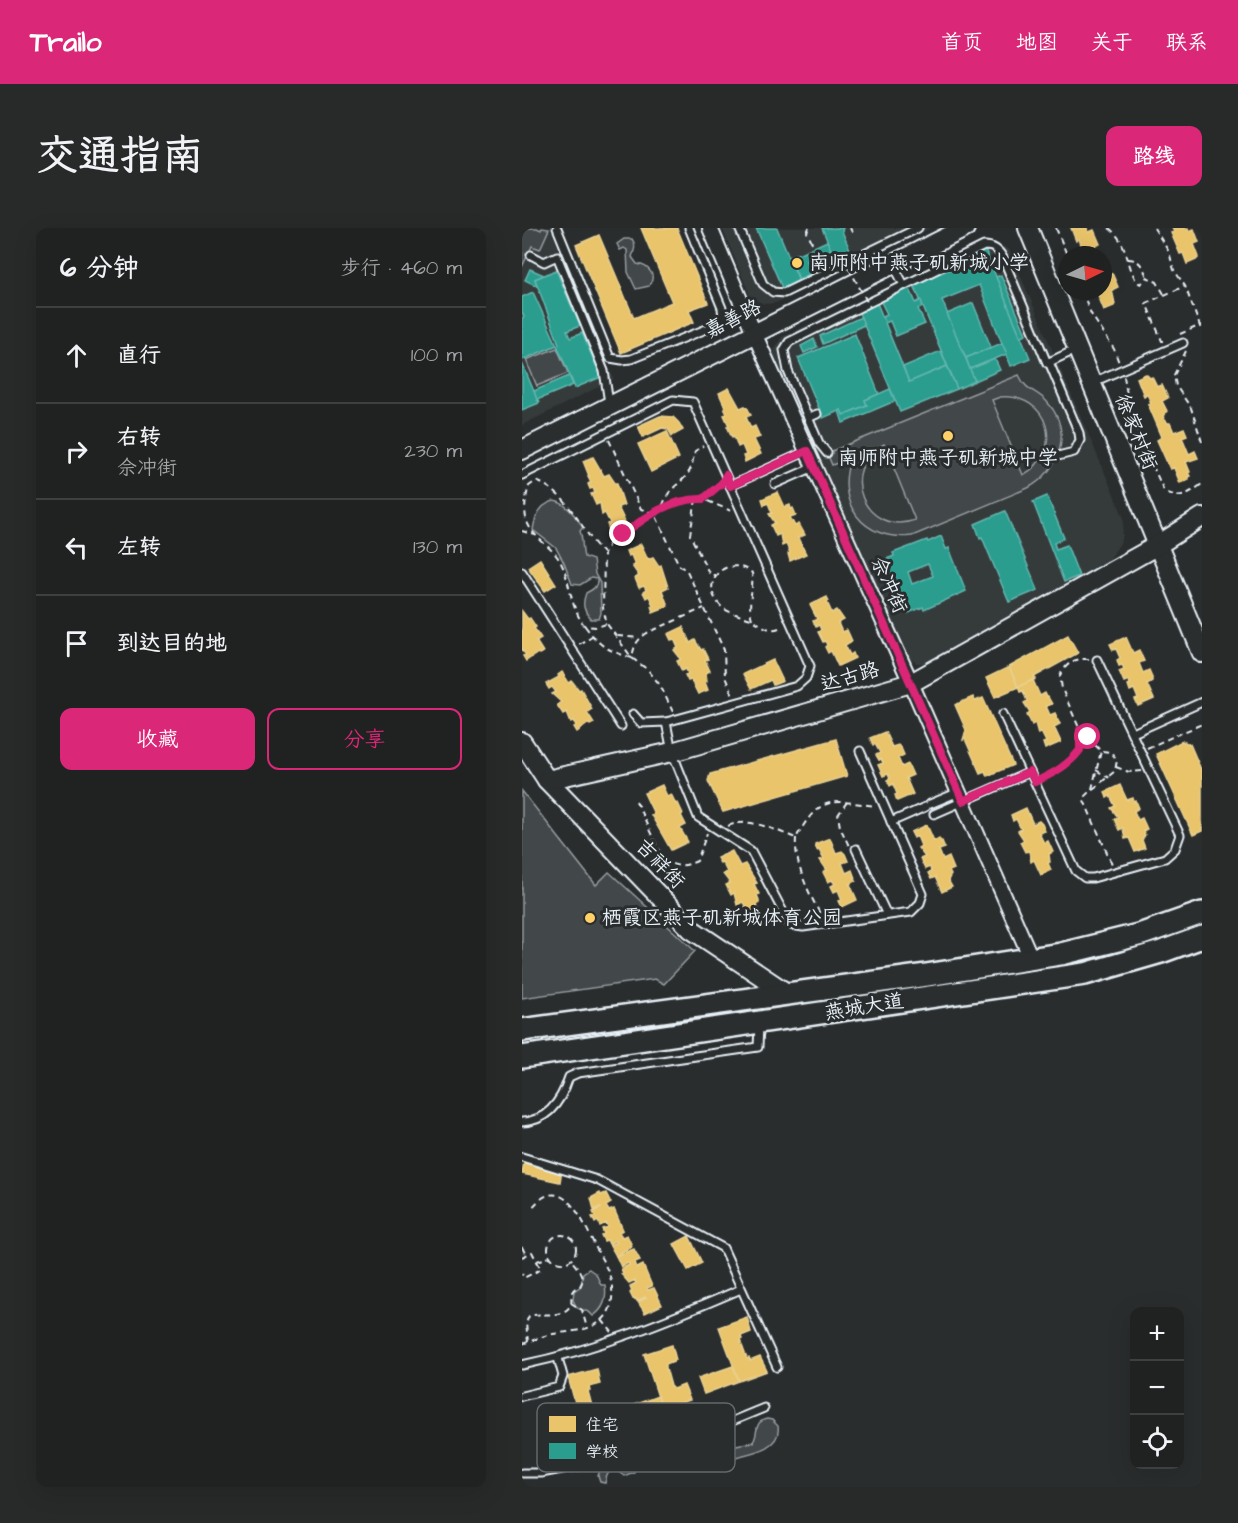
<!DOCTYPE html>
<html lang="zh">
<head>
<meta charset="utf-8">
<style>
  body { margin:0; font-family:"Architects Daughter","LXGW WenKai TC",sans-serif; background:#282a2a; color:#f1f3f6 }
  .controls { position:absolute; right:18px; bottom:18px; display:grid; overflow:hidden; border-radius:12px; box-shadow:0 6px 24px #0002 }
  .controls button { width:54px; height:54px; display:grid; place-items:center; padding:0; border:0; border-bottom:2px solid #3d3f40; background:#202222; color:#f1f3f6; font:30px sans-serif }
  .compass { position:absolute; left:536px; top:18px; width:54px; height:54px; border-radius:50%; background:#202222; box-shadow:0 6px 24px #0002; rotate:85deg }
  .stop { position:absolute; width:18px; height:18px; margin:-14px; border:4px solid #db2777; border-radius:50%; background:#fff }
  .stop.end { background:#db2777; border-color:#fff; box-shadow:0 2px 6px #0008 }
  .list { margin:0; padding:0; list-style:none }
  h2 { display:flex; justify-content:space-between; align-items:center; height:78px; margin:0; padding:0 24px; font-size:26px }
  h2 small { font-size:20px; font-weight:400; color:#a2a4a5 }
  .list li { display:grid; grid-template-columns:39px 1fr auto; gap:18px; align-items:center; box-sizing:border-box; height:96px; padding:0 24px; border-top:2px solid #3d3f40 }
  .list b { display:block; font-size:22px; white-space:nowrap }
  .list p { margin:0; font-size:20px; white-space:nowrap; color:#a2a4a5 }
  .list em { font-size:20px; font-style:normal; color:#a2a4a5 }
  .actions { display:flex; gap:12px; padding:18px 24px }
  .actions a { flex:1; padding:14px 0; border:2px solid #db2777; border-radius:12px; text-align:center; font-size:21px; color:#db2777 }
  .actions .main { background:#db2777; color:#fff }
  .icon { flex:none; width:33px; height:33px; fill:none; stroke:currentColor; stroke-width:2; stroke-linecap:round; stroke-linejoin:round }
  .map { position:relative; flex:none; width:680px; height:1259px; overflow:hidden; border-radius:12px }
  header { display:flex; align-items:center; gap:36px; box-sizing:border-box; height:84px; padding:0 30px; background:#db2777; color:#fff }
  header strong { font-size:28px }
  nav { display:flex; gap:33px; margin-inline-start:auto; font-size:21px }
  .intro { display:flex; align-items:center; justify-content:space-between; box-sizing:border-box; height:144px; padding:0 36px }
  h1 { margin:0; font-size:42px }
  .button { padding:15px 27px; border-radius:12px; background:#db2777; color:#fff; font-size:21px; font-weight:700 }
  main { display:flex; gap:36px; padding:0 36px }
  aside { flex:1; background:#202222; border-radius:12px; box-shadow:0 6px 24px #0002 }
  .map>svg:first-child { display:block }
  .built { fill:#363a3b }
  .green { fill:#424648; stroke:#959ca0; stroke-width:1.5; fill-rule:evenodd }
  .homes { fill:#e9c46a; stroke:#e9d295; stroke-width:1.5 }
  .schools { fill:#2a9d8f; stroke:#63b6ae; stroke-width:1.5; fill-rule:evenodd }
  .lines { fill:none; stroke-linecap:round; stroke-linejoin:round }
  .lane-casing { stroke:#e8f1f8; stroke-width:11 }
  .street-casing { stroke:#e8f1f8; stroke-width:18 }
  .secondary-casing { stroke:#e8f1f8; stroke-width:22 }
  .primary-casing { stroke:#e8f1f8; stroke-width:26 }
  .path { stroke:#e8f1f8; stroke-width:2; stroke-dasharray:6 4.5; stroke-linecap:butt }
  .lane { stroke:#2a2d2e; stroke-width:7 }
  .street { stroke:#2a2d2e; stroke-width:14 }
  .secondary { stroke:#2a2d2e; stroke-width:18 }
  .primary { stroke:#2a2d2e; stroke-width:21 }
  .path-bridge { stroke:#e8f1f8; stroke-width:2; stroke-dasharray:6 4.5; stroke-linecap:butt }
  .route { stroke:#db2777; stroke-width:8 }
  .poi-dot { fill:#ffd166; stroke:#2a2d2e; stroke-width:2 }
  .labels { text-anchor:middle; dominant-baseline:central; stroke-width:6; stroke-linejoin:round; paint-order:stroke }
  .poi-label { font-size:20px; fill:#e8f1f8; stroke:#2a2d2e; text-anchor:start }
  .street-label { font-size:20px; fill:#e8f1f8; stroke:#2a2d2e }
  .key { fill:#2a2d2e; stroke:#63686b; stroke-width:1.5 }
  .key-label { font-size:16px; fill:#e8f1f8 }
</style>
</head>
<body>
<header>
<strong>Trailo</strong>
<nav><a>首页</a><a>地图</a><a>关于</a><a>联系</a></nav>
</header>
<div class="intro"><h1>交通指南</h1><a class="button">路线</a></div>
<main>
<aside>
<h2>6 分钟<small>步行 · 460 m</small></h2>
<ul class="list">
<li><svg class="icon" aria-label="ahead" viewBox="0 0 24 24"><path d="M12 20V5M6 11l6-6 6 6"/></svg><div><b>直行</b></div><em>100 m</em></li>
<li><svg class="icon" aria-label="right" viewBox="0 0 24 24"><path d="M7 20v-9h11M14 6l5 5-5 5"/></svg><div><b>右转</b><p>佘冲街</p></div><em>230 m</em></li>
<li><svg class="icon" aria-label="left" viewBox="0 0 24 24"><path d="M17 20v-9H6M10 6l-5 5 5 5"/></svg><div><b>左转</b></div><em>130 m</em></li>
<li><svg class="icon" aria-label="arrive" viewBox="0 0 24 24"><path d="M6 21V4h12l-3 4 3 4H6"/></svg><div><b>到达目的地</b></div></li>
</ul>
<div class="actions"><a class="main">收藏</a><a>分享</a></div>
</aside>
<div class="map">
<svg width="680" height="1259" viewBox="0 0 680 1259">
  <rect width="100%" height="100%" fill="#2a2d2e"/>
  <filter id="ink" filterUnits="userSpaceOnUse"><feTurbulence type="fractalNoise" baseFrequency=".0167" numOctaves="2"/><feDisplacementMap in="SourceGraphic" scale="12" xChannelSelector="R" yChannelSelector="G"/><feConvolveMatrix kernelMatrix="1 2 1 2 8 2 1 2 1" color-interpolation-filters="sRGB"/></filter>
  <g filter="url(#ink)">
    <g class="built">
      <path d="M6 0H28L92 151 0 197V6Z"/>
      <path d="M200 0H408L254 75 242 76 229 70Z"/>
      <path d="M465 12 487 21 602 290 600 312 583 338 409 435H394L379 424 249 126 260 109Z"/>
    </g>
    <g class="green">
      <path d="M6 0H15L19 2 20 0 27 1 18 21 10 18 0 39V6Z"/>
      <path d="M102 11H110C115 18 112 22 110 29L115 36C127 38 135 47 127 58L114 61 106 44 105 22 102 20 98 22 95 16Z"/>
      <path d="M35 120 46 145 15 158 4 132Z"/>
      <path d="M497 147C505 165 514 161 526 175 551 203 538 243 506 260L390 308C341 314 312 274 329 230L310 237 305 225ZM478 169C527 165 544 223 501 247L470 172ZM362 216 393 292C343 310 314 241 362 216Z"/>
      <path d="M32 273C45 275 54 289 61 299L58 303C61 311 60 324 62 329L71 332 73 346 78 355 79 385 77 391H69C61 382 60 376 64 365 70 362 76 359 75 351L69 350 58 357 50 356 42 335 34 320 11 302C13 288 18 276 32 273Z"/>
      <path d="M0 563 74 657 87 644 173 723 142 756 133 751 0 770Z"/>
      <path d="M67 1041 74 1046 79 1057H83C85 1069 82 1081 71 1088L67 1084 55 1080 51 1072 52 1063 59 1058 61 1045Z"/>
      <path d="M245 1191 250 1192 256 1198C260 1223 222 1226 205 1231L214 1217 231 1214C237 1205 231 1194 245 1191Z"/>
      <path d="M109 1230 113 1233 115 1239 112 1244 102 1248 94 1242C85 1243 85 1247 83 1255L78 1254 76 1248 79 1239 88 1234Z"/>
    </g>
    <g class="homes">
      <path d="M119 0H155L186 75 167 82 172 94 99 125 54 17 77 7 112 90 150 74Z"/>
      <path d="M549 0H565L567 4 572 2 578 16 572 19 575 27H559L557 21 560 20 557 11 554 13Z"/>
      <path d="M650 0H666L667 3 672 1 677 14 672 16 677 29 674 32 665 36 661 25 658 26 649 5 652 4Z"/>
      <path d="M582 41 585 47 590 45 596 59 590 62 593 76 592 78 582 82 575 65 581 63Z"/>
      <path d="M624 146 628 150 630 149 635 159 640 157 646 170 640 173 645 183 641 188 643 192 646 195H648L652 204 662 200 665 207 660 209 667 226 673 223 676 230 664 234 668 244 666 245 668 248 666 249 667 251 658 255 652 240 648 241 635 212 640 209 626 176 629 175 625 166 622 168 615 150Z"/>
      <path d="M207 160 218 180 223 178 226 181 229 187 224 189 229 200 233 198 238 209 232 211 239 226 223 234 221 228 224 227 220 217 216 219 212 208 210 209 205 198H207L202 187 205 186 202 180 203 179 197 165Z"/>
      <path d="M138 188 151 189 157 195 161 202 150 208 146 201 140 200 121 209 116 198Z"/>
      <path d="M145 203 157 230 129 244 116 216Z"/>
      <path d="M71 229 82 248 87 246 93 255H95L102 277 96 279 103 294 87 302 85 296 88 295 83 285 80 287 78 275 74 277 69 266 73 265 71 260 68 261 66 256 69 254 66 248H67L61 233Z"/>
      <path d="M256 264 263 279 268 277 269 281 271 280 274 287 268 289 273 298 277 296 283 307 276 310 284 326 268 333 266 326 268 325 264 316 260 318 258 306 254 308 249 297 253 295 247 286 250 285 246 275 242 277 240 271Z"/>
      <path d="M119 316 126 331 131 329 137 338 139 337 146 359 140 362 146 378 131 384 129 378 131 377 127 368 124 370 121 364 124 362 122 358 117 360 113 350 117 348 110 338 113 337 109 327 106 328 104 323Z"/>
      <path d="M18 331 34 356 23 363 6 339Z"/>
      <path d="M305 369 307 373 305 374 310 385 315 382 322 392 316 395 320 404 325 402 330 413 323 417 328 427 331 425 333 430 316 438 309 423 306 425 303 419 305 417 303 413 301 414 296 404 299 402 297 397 294 399 291 393 295 391 288 377Z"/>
      <path d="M0 383 6 391 8 390 14 399 12 400 19 410 14 413 21 424 17 426 16 425 4 433 1 428 4 427 0 422Z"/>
      <path d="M161 399 168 415 173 412 179 422 181 421 186 431 183 432 188 443 184 445 185 453 183 454 186 462 176 466 169 452 166 453 163 447 166 446 164 441 160 443 155 433 159 431 152 422 156 420 152 411 149 412 146 406Z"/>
      <path d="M546 407 556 425 512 449 514 451 496 459 487 439Z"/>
      <path d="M604 409 611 425 617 422 622 433 617 435 621 445 627 442 630 449V453L625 456 632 471 616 478 613 472 616 471 612 461 608 463 606 457 608 456 607 452 602 454 597 443 602 441 600 437 597 438 595 432 598 430 594 421 591 422 588 416Z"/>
      <path d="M251 432 261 453 251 457 249 452 229 461 221 446Z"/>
      <path d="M487 439 496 459 473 469 464 450Z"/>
      <path d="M40 444 47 455 50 453 57 462 59 461 70 481 65 484 72 495 68 497 67 495 55 504 52 499 55 497 52 493 49 494 45 484 41 486 35 477 39 474 30 466 34 464 30 459 27 461 24 456 37 449 36 447Z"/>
      <path d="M511 452 518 468 523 465 525 469H526L530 476 524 478 528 487 533 485 538 496 532 499 539 514 523 521 521 515 524 514 519 504 516 506 513 495 510 497 505 486 508 484 502 475 505 473 501 463 498 464 496 459Z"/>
      <path d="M451 469 453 473 461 470 491 537 465 548 463 543 458 545 443 511 441 512 444 502 433 477Z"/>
      <path d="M363 504 370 519 376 517 379 520 382 527 376 530 380 539 386 536 391 547 384 550 391 566 375 573 373 567 375 566 371 556 368 558 365 552 368 551 366 546 361 548 356 537 361 535 359 531 357 532 354 527 358 525 353 516 351 517 348 510Z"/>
      <path d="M314 511 325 548 201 584 186 553 188 546Z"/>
      <path d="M660 513 668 516 680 544V603L671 607 634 526Z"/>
      <path d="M140 557 145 568 149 566 154 576 156 575 161 586 159 587 164 597 158 600 166 614 149 622 129 587 132 586 122 565Z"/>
      <path d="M598 557 605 572 611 570 612 574 614 573 617 580 612 583 616 592 620 590 625 601 621 603 623 607 620 612 623 620 613 624 607 610 603 611 601 600 597 602 592 591 596 589 589 580 593 578 588 568 585 570 583 564Z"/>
      <path d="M504 580 511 596 517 593 520 596 523 603 517 605 522 615 526 613 531 624 527 626 528 634 526 635 529 642 519 647 512 632 509 634 507 623 503 624 498 614 502 612 496 603 499 601 494 591 491 593 489 587Z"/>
      <path d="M405 597 412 613 417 610 419 614 420 613 423 620 417 622 421 632 427 629 432 641 427 643 429 647 426 652 430 659 420 664 413 649 409 651 406 645 409 644 408 639 403 641 398 631 403 629 396 620 399 618 395 608 392 610 389 604Z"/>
      <path d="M308 610 314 625 320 623 323 626 326 633 320 635 324 645 330 642 334 653 328 656 335 672 320 679 317 673 320 672 316 662 312 664 309 658 313 656 310 652 306 654 301 644 305 642 298 632 302 631 297 621 295 622 293 616Z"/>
      <path d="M210 623 218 638 223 636 235 655 232 656 237 666 235 667 237 672V675L234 677 237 684 228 689 221 674 215 677 212 665 209 667 204 657 208 655 201 646 205 644 200 634 198 635 195 630Z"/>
      <path d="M2 934 40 942 38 954 0 946Z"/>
      <path d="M78 965 79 967 84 965 89 975 84 978 87 983 92 981 101 1002 97 1004 100 1009 105 1007 110 1018 94 1028 88 1017 95 1014 94 1012 87 1016 85 1012 82 1013 79 1007 82 1006 80 1001 86 999 84 995 78 998 76 993 73 995 70 989 73 988 71 984 79 980 78 979 72 982 69 970Z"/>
      <path d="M167 1008 180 1035 166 1042 152 1016Z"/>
      <path d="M112 1021 118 1032 113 1034 115 1040 121 1037 130 1058 125 1060 126 1062 132 1060 140 1077 123 1085 116 1074 124 1070 123 1069 115 1073 113 1070 111 1071 108 1065 110 1063 108 1058 114 1055 113 1052 107 1055 99 1046 101 1045 99 1041 107 1037 106 1035 99 1039 94 1028Z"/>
      <path d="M225 1089 229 1104 219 1108 220 1111 218 1112 225 1131 227 1130 228 1133 238 1129 245 1143 217 1153 197 1099Z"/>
      <path d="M150 1117 154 1132 144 1136V1140L149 1158 152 1161 162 1157 168 1172 140 1181 122 1126Z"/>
      <path d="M211 1138 217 1153 182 1166 176 1150Z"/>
      <path d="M75 1141 78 1156 67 1159 68 1163H66L71 1182H73L74 1184 84 1182 90 1196 61 1204 46 1149Z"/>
      <path d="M136 1168 140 1181 102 1195 98 1182Z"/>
    </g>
    <g class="schools">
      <path d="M234 0H255L278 55 261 62Z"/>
      <path d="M300 0H321L320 3 330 27 314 34Z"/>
      <path d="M305 13 309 22 285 32 290 45 277 51 267 28 279 25Z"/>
      <path d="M463 22 508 130 489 138 457 57 420 72 453 153 435 161 392 57Z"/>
      <path d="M8 41 22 47 13 51 15 58 3 52Z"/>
      <path d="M34 42 58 98 45 103 48 110 60 105 79 149 53 160 35 117 37 116 13 51Z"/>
      <path d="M479 47 504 106 499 109 474 49Z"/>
      <path d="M387 59 394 75 399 72 401 79 396 81 403 96 374 108 368 93 363 95 361 88 365 86 359 74Z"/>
      <path d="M11 64 35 117 0 132V90L2 89 0 84V69Z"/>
      <path d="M355 75 387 154 425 138 435 161 378 184 337 85Z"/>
      <path d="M451 75 469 119 444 130 425 86Z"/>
      <path d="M339 89 342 97 301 116 298 108Z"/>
      <path d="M333 106 357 166 343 172 345 177 321 187 319 182 301 190 276 130Z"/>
      <path d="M292 111 295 119 282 125 279 118Z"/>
      <path d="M480 115 485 126 448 141 444 130Z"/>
      <path d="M419 123 425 138 387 154 381 139Z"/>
      <path d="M473 131 478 142 453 153 448 141Z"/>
      <path d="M0 135 17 175 0 182Z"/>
      <path d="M47 148 51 157 15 172 12 163Z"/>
      <path d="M368 161 373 173 321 195 317 183 319 182 321 187 345 177 343 172Z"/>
      <path d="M525 268 542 310 532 315 534 321 545 317 557 348 542 354 511 274Z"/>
      <path d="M483 283 516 362 487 374 460 309 458 310 453 296Z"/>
      <path d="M419 308 424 321 427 320 444 363 402 382 401 379 384 386 362 332 372 328 371 325 405 312 406 314ZM406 336 411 348 390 356 386 344Z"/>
    </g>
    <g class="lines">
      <g class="lane-casing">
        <g id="lane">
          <path d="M35 0 88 130 100 132 109 131 197 96 201 91 200 80 167 0"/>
          <path d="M217 0 241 56 251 64 262 65 396 0"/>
          <path d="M9 27 22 34 35 28 82 143 87 175"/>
          <path d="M372 38 382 57"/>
          <path d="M527 134 557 205 558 212 552 224 536 228"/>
          <path d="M569 155 661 115"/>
          <path d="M286 190 295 186"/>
          <path d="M305 225 297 215 266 143 262 122 267 114 462 18C472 18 477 22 481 30L525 135 553 122"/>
          <path d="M0 247 151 172 171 174 288 438 284 450 275 458 144 494"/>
          <path d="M253 256 292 239"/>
          <path d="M208 258 285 223"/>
          <path d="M0 344 99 498"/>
          <path d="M111 486 119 495 144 494 150 524 176 589 229 623 268 697 281 699 389 684 398 675 401 666 338 523"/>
          <path d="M481 486 554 643 563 650H571L643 630 653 621 658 607 575 432"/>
          <path d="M611 505 680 474"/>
          <path d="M408 576 437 564"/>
          <path d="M412 586 508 544"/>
          <path d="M369 594 403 579"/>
          <path d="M334 621 365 687"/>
          <path d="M0 894C27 893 40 871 47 849L56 845 236 819 237 798"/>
          <path d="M0 929 75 952 201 1020 255 1139"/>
          <path d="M0 1137C77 1121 147 1092 219 1061"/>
          <path d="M0 1168 37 1159 41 1148 36 1130"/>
          <path d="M0 1245H19L56 1238 100 1222 170 1207 203 1196 242 1180"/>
        </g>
      </g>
      <g class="street-casing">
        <path id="street" d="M188 0 232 105 389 455 509 730"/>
      </g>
      <g class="secondary-casing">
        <g id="secondary">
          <path d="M506 0 680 425"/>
          <path d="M0 222 443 0"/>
          <path d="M0 514 25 552 169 701 266 766"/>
          <path d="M25 552 150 524 389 455 636 317 680 289"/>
        </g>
      </g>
      <g class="primary-casing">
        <g id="primary">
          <path d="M0 802 405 747 539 726 620 706 680 685"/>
          <path d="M0 829 563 746 639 724 680 709"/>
        </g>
      </g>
      <g class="path">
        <path d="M287 0 285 4 292 19"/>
        <path d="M328 0 330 4 332 0"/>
        <path d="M534 0 545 27"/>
        <path d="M587 0C607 16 603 34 615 54L619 56 625 49 635 54 642 66"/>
        <path d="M632 0 647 24 652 42 663 58 680 104"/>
        <path d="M296 28 300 36"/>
        <path d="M606 31C618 31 621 39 625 49"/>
        <path d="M560 63 569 86 592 121 597 135"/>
        <path d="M658 106 679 97"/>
        <path d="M642 113H640L624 75 663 58"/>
        <path d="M664 123 652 147 654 158 669 180 680 214"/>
        <path d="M602 148 606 173 619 212 642 263C659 272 666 266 680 256"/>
        <path d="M87 212 119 281 133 286 157 337 165 343 202 422 203 449 211 467"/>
        <path d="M174 271 168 307 188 347H193"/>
        <path d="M181 271 199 256"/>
        <path d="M141 278C146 258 160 257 168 242 171 236 171 229 173 223L181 218"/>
        <path d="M0 303 13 307"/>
        <path d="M82 326C58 302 48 266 14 253L7 258C4 268 2 279 4 290 8 309 29 317 38 333 49 353 47 379 63 398L75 399 84 396"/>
        <path d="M230 391C225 376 232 361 230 345 205 325 177 353 197 376 205 386 220 387 231 392 242 398 248 406 261 398"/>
        <path d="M63 398C78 419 85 422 110 430 112 417 115 412 125 405L182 380"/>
        <path d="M96 408 117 410"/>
        <path d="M57 416 70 408"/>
        <path d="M151 484 138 457 126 442 110 430 85 396 81 380 82 326 87 316 101 306 140 280 153 275 167 271H181L209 283"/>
        <path d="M558 502 579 523 570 561 561 570 590 636"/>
        <path d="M625 520 680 496"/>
        <path d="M594 539 607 544 620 543"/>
        <path d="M574 542 587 550"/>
        <path d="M519 551 542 539 558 522V502L540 461 538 447C545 435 552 430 567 431"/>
        <path d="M571 561 593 543 595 532 589 524 579 523"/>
        <path d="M114 573C120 587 126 599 132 612 143 634 150 644 175 633L185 605"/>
        <path d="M325 574 316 587 318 599 327 618"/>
        <path d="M206 598C228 588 254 603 274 610 298 567 308 572 354 578"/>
        <path d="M274 610C272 636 287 666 300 689"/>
        <circle cx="40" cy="1021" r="14"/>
        <path d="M0 1019 4 1027"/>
        <path d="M0 1029 10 1024 19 1041 2 1050 0 1046"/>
        <path d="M15 1033 28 1029"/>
        <path d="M49 1075 60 1082 65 1100"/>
        <path d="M80 1092 90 1104"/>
        <path d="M6 1114 4 1095 7 1088C20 1084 40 1091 48 1078 51 1073 48 1069 50 1064 53 1059 54 1061 58 1058 65 1050 54 1038 49 1032"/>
        <path d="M0 1116C10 1113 20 1108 31 1106 47 1103 65 1104 79 1093 89 1085 91 1073 90 1060 90 1046 79 1031 73 1018 61 993 40 942 10 980"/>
      </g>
      <use href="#lane" class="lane"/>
      <use href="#street" class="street"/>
      <use href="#secondary" class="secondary"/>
      <use href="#primary" class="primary"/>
      <path class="path-bridge" d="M322 31 348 79"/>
    </g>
  </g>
  <g class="lines" filter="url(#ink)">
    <path class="route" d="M101 306C125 288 150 270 181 271L200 255 204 247 208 258 285 223 441 573 508 544 513 554C530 546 546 538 558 522V502L566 509"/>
  </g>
  <g class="poi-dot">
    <circle cx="275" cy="35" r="6"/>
    <circle cx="426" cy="208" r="6"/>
    <circle cx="68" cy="690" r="6"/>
  </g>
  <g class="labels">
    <g class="poi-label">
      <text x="287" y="35">南师附中燕子矶新城小学</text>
      <text x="426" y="230" text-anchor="middle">南师附中燕子矶新城中学</text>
      <text x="80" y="690">栖霞区燕子矶新城体育公园</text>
    </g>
    <g class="street-label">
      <text transform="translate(211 91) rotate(-27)">嘉善路</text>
      <text transform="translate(614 204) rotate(68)">徐家村街</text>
      <text transform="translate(367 357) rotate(66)">佘冲街</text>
      <text transform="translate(328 449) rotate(-16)">达古路</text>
      <text transform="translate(138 636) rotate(46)">吉祥街</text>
      <text transform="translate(342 779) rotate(-9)">燕城大道</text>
    </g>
  </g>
  <rect x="15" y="1175" width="198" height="69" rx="9" class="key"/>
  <rect x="27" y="1188" width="27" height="16" fill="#e9c46a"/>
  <rect x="27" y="1215" width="27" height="16" fill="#2a9d8f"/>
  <g class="key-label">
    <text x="64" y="1202">住宅</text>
    <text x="64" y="1229">学校</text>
  </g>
</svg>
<div class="controls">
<button>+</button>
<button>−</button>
<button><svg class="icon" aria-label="locate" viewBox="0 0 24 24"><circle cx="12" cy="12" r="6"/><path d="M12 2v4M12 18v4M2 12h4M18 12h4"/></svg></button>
</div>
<svg class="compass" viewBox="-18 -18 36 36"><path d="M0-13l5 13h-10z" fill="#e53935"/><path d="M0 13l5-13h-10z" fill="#a2a4a5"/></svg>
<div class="stop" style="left:566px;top:509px"></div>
<div class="stop end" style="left:101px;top:306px"></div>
</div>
</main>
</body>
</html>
